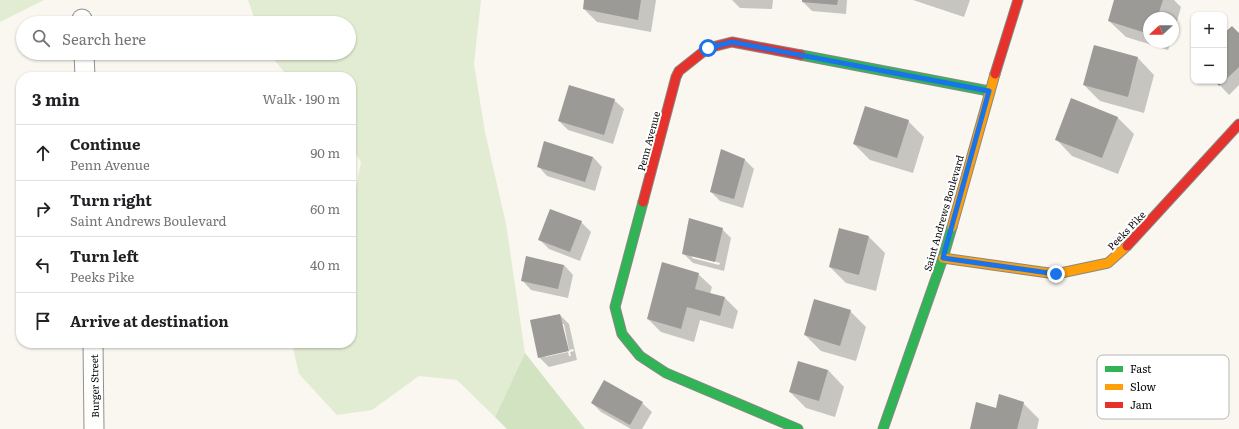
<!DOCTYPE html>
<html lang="en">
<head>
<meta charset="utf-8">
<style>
  body { margin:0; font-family:Literata,serif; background:#f2f2f2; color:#202124 }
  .controls { position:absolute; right:12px; top:12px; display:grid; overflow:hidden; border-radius:8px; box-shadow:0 1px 3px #0004 }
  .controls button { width:36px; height:36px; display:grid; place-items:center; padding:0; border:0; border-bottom:1px solid #e0e0e0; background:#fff; color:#202124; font:20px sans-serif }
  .compass { position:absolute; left:1143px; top:12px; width:36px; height:36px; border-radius:50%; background:#fff; box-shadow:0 1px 3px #0004; rotate:248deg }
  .stop { position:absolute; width:12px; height:12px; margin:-9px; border:3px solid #1a73e8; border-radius:50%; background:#fff }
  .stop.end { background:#1a73e8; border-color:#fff; box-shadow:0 1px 4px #0008 }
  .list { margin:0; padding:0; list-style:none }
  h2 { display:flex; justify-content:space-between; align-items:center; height:52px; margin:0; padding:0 16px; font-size:17px }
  h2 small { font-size:13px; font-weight:400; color:#757577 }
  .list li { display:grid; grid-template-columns:26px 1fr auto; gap:12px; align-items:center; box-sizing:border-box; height:56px; padding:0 16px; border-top:1px solid #e0e0e0 }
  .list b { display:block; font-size:15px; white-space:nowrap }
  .list p { margin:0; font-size:13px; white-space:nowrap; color:#757577 }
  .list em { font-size:13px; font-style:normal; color:#757577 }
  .icon { flex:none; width:22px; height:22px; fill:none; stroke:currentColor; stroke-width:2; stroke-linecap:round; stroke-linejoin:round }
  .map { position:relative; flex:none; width:1239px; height:429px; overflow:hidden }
  .search { position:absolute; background:#fff; box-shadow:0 1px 3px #0004; left:16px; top:16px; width:340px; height:44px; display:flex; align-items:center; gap:10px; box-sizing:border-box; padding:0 14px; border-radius:22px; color:#757577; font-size:15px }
  .panel { position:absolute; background:#fff; box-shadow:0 1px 3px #0004; left:16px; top:72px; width:340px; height:276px; border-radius:16px }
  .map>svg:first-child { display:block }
  .green { fill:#e2ecd2 }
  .forest { fill:#d2e3c1 }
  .shadow { fill:#0003; fill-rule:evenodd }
  .building { fill:#9c9a96 }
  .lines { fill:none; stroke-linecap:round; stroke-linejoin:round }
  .street-casing { stroke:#92918e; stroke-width:21 }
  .fast-casing { stroke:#898885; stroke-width:11 }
  .slow-casing { stroke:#898885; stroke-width:11 }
  .jam-casing { stroke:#898885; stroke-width:11 }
  .street { stroke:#fefefd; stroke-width:19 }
  .fast { stroke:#30b455; stroke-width:9 }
  .slow { stroke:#ff9f0a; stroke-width:9 }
  .jam { stroke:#e5322d; stroke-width:9 }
  .route { stroke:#1a73e8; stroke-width:5 }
  .labels { text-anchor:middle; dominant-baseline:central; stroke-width:4; stroke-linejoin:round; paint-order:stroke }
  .street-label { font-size:10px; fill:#0b0b0b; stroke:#fff }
  .key { fill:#fff; stroke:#b6b6b6; stroke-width:1 }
  .key-label { font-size:11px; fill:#0b0b0b }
</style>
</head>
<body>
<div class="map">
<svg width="1239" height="429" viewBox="0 0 1239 429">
  <rect width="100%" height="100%" fill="#f9f7f0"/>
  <g class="green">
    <path d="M0 0H44L0 22Z"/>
    <path d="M248 0H481L474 64 485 132 506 224 525 353 495 417 457 380 419 376 372 410 337 415 299 374 292 343H351V213L361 162 351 147V77H290L284 72 269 53H349V23H256Z"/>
  </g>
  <path class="forest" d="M525 353 585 429H507L495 417Z"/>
  <g class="shadow">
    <path d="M585 0H656L651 32 597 22 584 9Z"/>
    <path d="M732 0H773L772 9 740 8Z"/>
    <path d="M803 0H847L846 14 812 11 803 2Z"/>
    <path d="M913 0H970L964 17Z"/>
    <path d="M1115 0H1174L1181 7 1173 35V18H1149V42H1171L1168 50 1126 37 1109 21Z"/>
    <path d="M1239 34V85L1229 95 1216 81H1224V35Z"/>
    <path d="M1094 46 1138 58 1154 75 1144 113 1100 101 1084 85Z"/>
    <path d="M614 100 624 109 613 144 568 130 559 121Z"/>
    <path d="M1072 100 1118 118 1134 134 1118 174 1072 156 1056 139Z"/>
    <path d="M908 121 924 137 913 173 870 160 854 144Z"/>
    <path d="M722 151 745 160 754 169 743 208 720 201 711 192Z"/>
    <path d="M593 157 602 167 595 191 547 176 538 166Z"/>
    <path d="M581 222 591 232 580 261 549 249 540 240Z"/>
    <path d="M722 229 731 238 724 271 693 263 683 253ZM692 255 720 263 719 265 692 258Z"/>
    <path d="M840 230 869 237 885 253 876 291 846 283 830 267Z"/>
    <path d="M564 265 573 275 568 298 531 290 522 280Z"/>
    <path d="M698 274 712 287 710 294 725 298 738 311 733 329 700 320 694 342 661 332 648 319Z"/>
    <path d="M850 311 866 327 856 361 821 351 805 335Z"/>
    <path d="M560 315 569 324 577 360 549 367 539 357ZM562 324H564L569 350 573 349 574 351 570 352 571 356H569L568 352 545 357Z"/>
    <path d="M828 370 844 387 835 417 806 408 790 392Z"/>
    <path d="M592 403H642L652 412 642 429H631L601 412Z"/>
    <path d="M1023 403 1039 419 1037 429H971L997 409Z"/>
  </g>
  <g class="building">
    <path d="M584 0H641L638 20 583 9Z"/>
    <path d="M802 0H838L837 5 802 2Z"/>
    <path d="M1114 0H1163L1157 18H1149V34L1108 21Z"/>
    <path d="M1232 26 1239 33V67L1219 86 1215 81H1224V33Z"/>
    <path d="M1094 45 1138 57 1128 97 1083 85Z"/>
    <path d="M569 85 615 99 604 135 558 121Z"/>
    <path d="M1071 98 1118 117 1102 158 1055 140Z"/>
    <path d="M865 106 909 120 897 158 853 144Z"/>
    <path d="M544 141 593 157 585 182 537 167Z"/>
    <path d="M721 149 745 159 734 199 710 192Z"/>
    <path d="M550 209 582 221 570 252 538 240Z"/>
    <path d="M689 218 723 228 715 262 682 254Z"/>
    <path d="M839 228 869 236 859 275 829 267Z"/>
    <path d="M526 256 564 265 558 289 521 281Z"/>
    <path d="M662 262 699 273 695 289 725 297 720 316 687 307 681 329 647 319Z"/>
    <path d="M814 299 851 310 840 346 804 335Z"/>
    <path d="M560 314 569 351 538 358 530 320Z"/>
    <path d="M798 361 828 370 819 401 789 392Z"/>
    <path d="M604 380 643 402 630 425 591 403Z"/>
    <path d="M999 394 1024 402 1017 429H970L976 402 996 408Z"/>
  </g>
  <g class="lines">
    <g class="street-casing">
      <g id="street">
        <path d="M82 19V23"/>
        <path d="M84 53 85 77"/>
        <path d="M93 343 94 429"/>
      </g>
    </g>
    <g class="fast-casing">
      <g id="fast">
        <path d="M801 55 989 91"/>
        <path d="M643 202 615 307 622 334 640 356 666 373 798 429"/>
        <path d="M883 429 943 258 952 227"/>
      </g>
    </g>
    <g class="slow-casing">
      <g id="slow">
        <path d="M952 227 995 74"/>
        <path d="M943 258 1056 274 1108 263 1127 246"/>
      </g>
    </g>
    <g class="jam-casing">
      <g id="jam">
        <path d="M995 74 1018 0"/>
        <path d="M643 202 676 77 679 71 708 48 732 42 801 55"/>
        <path d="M1127 246 1239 124"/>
      </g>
    </g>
    <use href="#street" class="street"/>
    <use href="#fast" class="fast"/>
    <use href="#slow" class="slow"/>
    <use href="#jam" class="jam"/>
  </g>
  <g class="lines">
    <path class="route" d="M708 48 732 42 989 91 943 258 1056 274"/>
  </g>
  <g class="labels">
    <g class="street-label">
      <text transform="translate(648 141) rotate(-75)">Penn Avenue</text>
      <text transform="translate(943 213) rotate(-74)">Saint Andrews Boulevard</text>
      <text transform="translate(1126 230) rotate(-46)">Peeks Pike</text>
      <text transform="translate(94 386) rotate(-91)">Burger Street</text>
    </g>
  </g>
  <rect x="1097" y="355" width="132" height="64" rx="6" class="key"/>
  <rect x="1105" y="366" width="18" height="6" fill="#30b455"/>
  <rect x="1105" y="384" width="18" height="6" fill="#ff9f0a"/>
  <rect x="1105" y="402" width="18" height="6" fill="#e5322d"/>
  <g class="key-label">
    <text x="1130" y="373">Fast</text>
    <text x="1130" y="391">Slow</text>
    <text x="1130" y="409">Jam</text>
  </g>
</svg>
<div class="controls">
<button>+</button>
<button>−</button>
</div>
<svg class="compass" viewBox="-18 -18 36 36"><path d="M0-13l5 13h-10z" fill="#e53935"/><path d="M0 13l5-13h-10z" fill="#757577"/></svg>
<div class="stop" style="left:708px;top:48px"></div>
<div class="stop end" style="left:1056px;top:274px"></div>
<div class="search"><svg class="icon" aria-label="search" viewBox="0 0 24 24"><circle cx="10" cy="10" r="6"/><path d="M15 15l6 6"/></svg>Search here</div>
<section class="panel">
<h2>3 min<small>Walk · 190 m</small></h2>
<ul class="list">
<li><svg class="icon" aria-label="ahead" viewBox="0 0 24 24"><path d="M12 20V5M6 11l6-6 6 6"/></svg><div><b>Continue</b><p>Penn Avenue</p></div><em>90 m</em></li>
<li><svg class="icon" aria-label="right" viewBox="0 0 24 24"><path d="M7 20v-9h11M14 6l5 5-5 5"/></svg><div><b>Turn right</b><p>Saint Andrews Boulevard</p></div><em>60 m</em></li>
<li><svg class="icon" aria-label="left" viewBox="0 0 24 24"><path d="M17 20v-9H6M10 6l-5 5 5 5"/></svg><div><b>Turn left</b><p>Peeks Pike</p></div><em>40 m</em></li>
<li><svg class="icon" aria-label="arrive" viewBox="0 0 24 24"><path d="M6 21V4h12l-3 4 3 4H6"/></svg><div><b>Arrive at destination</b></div></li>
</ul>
</section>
</div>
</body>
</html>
